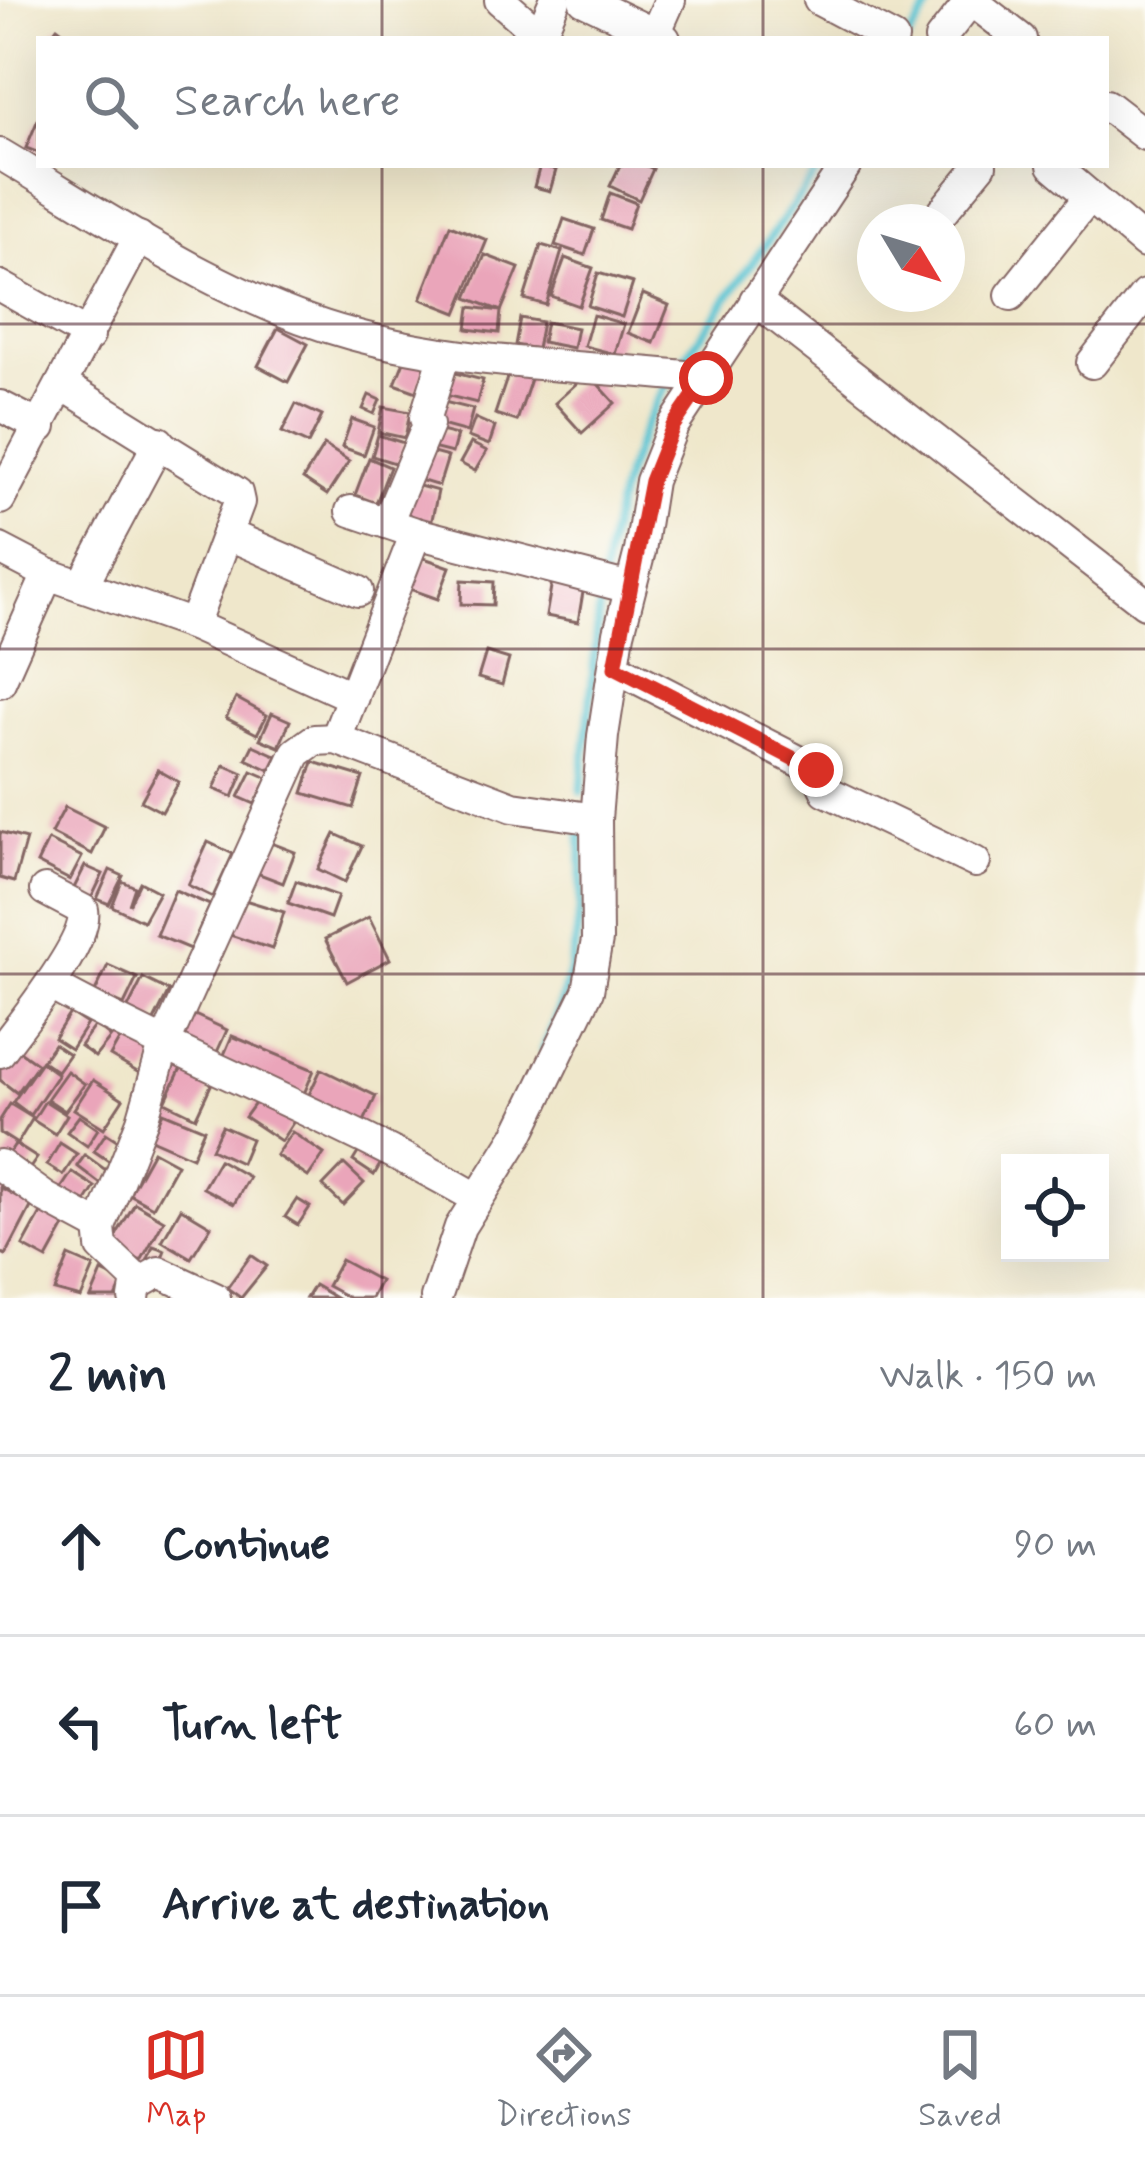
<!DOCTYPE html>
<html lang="en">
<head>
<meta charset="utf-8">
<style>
  body { margin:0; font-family:Mynerve,sans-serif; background:#f2f2f3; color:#1f2937 }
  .controls { position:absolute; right:36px; bottom:36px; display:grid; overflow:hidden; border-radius:0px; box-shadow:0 12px 48px #0002 }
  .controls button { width:108px; height:108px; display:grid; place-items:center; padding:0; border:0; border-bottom:3px solid #e0e1e3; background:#fff; color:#1f2937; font:60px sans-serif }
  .compass { position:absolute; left:857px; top:204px; width:108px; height:108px; border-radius:50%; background:#fff; box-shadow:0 12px 48px #0002; rotate:128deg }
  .stop { position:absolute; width:36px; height:36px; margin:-27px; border:9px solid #d93025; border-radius:50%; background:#fff }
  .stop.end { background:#d93025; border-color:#fff; box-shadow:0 3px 12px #0008 }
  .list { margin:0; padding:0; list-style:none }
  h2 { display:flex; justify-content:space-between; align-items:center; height:156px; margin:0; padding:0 48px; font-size:51px }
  h2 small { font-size:39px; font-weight:400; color:#747a83 }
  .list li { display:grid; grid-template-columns:78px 1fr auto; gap:36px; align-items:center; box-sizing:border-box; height:180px; padding:0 48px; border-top:3px solid #e0e1e3 }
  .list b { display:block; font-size:45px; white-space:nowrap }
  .list em { font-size:39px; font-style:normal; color:#747a83 }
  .icon { flex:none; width:66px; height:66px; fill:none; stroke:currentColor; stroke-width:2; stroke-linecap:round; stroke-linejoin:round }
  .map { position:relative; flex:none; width:1145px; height:1298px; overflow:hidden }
  .search { position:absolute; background:#fff; box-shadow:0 12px 48px #0002; left:36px; right:36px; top:36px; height:132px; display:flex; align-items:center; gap:30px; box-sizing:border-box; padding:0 42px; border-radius:0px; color:#747a83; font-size:45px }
  .sheet { height:696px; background:#fff }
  nav { display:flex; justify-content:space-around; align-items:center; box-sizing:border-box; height:168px; border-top:3px solid #e0e1e3; background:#fff; font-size:33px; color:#747a83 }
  nav a { display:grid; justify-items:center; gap:6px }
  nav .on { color:#d93025 }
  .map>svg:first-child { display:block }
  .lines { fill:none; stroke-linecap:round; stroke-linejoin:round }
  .stream { stroke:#59c4d3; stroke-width:8 }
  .building { fill:#eaa5ba }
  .minor-casing { stroke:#846563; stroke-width:34 }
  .minor { stroke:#fff; stroke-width:30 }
  .route { stroke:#d93025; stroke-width:15 }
  .grid { fill:none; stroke:#4a1f2b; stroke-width:3; stroke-opacity:0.55 }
</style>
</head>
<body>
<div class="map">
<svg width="1145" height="1298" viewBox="0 0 1145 1298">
  <rect width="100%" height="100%" fill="#fdfcf7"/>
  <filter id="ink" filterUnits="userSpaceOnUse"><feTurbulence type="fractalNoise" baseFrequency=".00833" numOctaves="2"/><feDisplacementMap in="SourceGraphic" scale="24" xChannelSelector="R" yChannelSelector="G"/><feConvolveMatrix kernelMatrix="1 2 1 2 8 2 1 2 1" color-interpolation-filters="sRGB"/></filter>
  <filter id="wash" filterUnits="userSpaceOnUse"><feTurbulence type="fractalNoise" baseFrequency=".004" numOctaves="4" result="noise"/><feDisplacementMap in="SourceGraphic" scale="48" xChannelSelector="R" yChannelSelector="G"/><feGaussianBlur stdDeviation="2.7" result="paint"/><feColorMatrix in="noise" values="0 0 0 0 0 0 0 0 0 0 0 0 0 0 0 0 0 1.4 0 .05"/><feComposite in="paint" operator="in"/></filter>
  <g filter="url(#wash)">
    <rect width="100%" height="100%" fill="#efe7cb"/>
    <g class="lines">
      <g class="stream">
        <path d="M908 39 934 0"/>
        <path d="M684 359 822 165"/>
        <path d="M603 576C613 506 632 442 669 381"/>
        <path d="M581 792 601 591"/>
        <path d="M543 1050C574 979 586 909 580 831"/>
      </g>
    </g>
    <g id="blocks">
      <g class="building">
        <path d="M57 27 73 39H48Z"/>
        <path d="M39 117V153L26 148Z"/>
        <path d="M540 165 556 170 550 191 534 187Z"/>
        <path d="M620 165H645L653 169 639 200 610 186Z"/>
        <path d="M610 193 636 203 627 229 601 220Z"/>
        <path d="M564 219 594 229 585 255 555 245Z"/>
        <path d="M450 225 487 240 457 313 421 299Z"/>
        <path d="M541 245 562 251 546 305 524 299Z"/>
        <path d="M485 255 519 268 501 311 467 298Z"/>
        <path d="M565 258 593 268 579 306 551 296Z"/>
        <path d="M598 273 633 283 622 317 588 306Z"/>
        <path d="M643 294 669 305 654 343 628 333Z"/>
        <path d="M470 307 501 311 499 333 467 329Z"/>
        <path d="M593 315 624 324 615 354 584 346Z"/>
        <path d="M520 318 542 322 537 349 515 345Z"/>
        <path d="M546 322 577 328 573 348 542 342Z"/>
        <path d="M278 328 308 344 288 382 258 366Z"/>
        <path d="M407 354 428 362 417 392 395 384Z"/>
        <path d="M510 369 532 376 517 421 495 414Z"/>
        <path d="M451 372 483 380 477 403 445 395Z"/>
        <path d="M588 373 615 403 582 433 555 403Z"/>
        <path d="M369 395 380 400 374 414 363 409Z"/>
        <path d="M436 400 473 409 467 432 430 422Z"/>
        <path d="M296 404 322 416 308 444 282 432Z"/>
        <path d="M383 407 410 412 405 438 378 432Z"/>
        <path d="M475 418 495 427 489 445 468 437Z"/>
        <path d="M352 419 374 427 364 455 342 447Z"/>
        <path d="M432 429 457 435 452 453 428 447Z"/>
        <path d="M378 435 404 443 398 464 372 456Z"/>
        <path d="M471 443 487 451 475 471 460 463Z"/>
        <path d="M324 445 349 461 327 495 303 479Z"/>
        <path d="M422 450 448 457 439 486 413 478Z"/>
        <path d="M369 458 390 467 376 503 355 495Z"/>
        <path d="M408 483 438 491 431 524 400 517Z"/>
        <path d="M421 557 450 567 438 599 410 589Z"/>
        <path d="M462 580 494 582 493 605 461 604Z"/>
        <path d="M552 581 584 586 578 622 546 616Z"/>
        <path d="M486 652 509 659 502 685 478 678Z"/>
        <path d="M236 698 267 715 257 734 226 718Z"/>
        <path d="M272 713 290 721 279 747 260 739Z"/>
        <path d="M253 745 277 756 270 770 246 759Z"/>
        <path d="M313 762 363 777 353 808 303 793Z"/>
        <path d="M224 765 243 773 233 797 214 789Z"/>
        <path d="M158 770 179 782 162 812 141 801Z"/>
        <path d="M252 771 268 778 255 804 239 797Z"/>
        <path d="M65 807 105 827 92 854 51 833Z"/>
        <path d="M0 832 26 839 14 882 0 878Z"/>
        <path d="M335 834 362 846 345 882 318 869Z"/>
        <path d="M48 840 82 857 70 880 37 863Z"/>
        <path d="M266 841 295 852 283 883 254 872Z"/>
        <path d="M208 842 233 854 213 897 188 885Z"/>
        <path d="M85 866 103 874 91 899 73 890Z"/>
        <path d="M110 870 123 876 109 904 97 899Z"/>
        <path d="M122 881 135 887 129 905 140 882 159 892 143 921 112 906Z"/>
        <path d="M296 881 338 896 330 918 288 903Z"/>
        <path d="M175 890 210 905 190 949 156 935Z"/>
        <path d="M238 898 284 912 272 949 227 934Z"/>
        <path d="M369 917 390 959 347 982 325 939Z"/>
        <path d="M108 965 137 978 124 1005 95 992Z"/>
        <path d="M143 978 169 991 152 1025 126 1012Z"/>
        <path d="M184 1010 227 1030 212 1063 169 1043Z"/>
        <path d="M70 1013 87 1024 71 1049 54 1038Z"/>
        <path d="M95 1025 111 1037 95 1057 80 1046Z"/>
        <path d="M123 1033 159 1055 146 1077 110 1056Z"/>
        <path d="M232 1036 314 1070 303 1096 221 1062Z"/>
        <path d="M54 1044 69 1054 57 1071 42 1061Z"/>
        <path d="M14 1047 38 1064 17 1093 0 1080V1067Z"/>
        <path d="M41 1062 58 1074 30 1115 13 1102Z"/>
        <path d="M181 1068 212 1083 196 1117 165 1102Z"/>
        <path d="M321 1069 376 1096 361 1128 306 1101Z"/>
        <path d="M67 1071 85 1084 65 1111 47 1099Z"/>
        <path d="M93 1080 123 1099 104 1128 74 1109Z"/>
        <path d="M264 1091 298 1115 281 1141 245 1117Z"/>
        <path d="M45 1101 67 1115 55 1134 33 1120Z"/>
        <path d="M10 1104 33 1118 17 1144 0 1133V1120Z"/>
        <path d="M163 1112 204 1129 192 1157 151 1139Z"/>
        <path d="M79 1116 98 1129 87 1146 67 1132Z"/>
        <path d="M222 1126 251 1139 241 1163 211 1149Z"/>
        <path d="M292 1132 324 1154 308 1177 276 1155Z"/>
        <path d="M106 1133 126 1146 113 1164 94 1151Z"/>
        <path d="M60 1143 77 1154 63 1175 47 1165Z"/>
        <path d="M364 1143 385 1156 374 1175 353 1161Z"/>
        <path d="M15 1144 37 1158 23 1178 2 1164Z"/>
        <path d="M153 1151 177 1164 153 1207 129 1194Z"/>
        <path d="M85 1155 110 1173 102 1185 77 1166Z"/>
        <path d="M219 1160 249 1177 234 1204 203 1188Z"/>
        <path d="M344 1164 364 1183 343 1205 323 1186Z"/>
        <path d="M72 1172 95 1187 81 1209 58 1193Z"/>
        <path d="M0 1187 32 1205 6 1255 0 1252Z"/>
        <path d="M297 1199 310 1207 298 1225 285 1217Z"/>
        <path d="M135 1203 164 1220 141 1261 111 1244Z"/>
        <path d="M45 1206 69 1219 47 1259 23 1246Z"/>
        <path d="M181 1208 211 1226 191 1258 162 1241Z"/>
        <path d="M153 1246 165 1250 158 1268 146 1264Z"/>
        <path d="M251 1255 267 1266 241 1298 227 1288Z"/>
        <path d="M69 1256 94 1267 81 1298 55 1291Z"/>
        <path d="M341 1260 380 1281 371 1298H349L327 1286Z"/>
        <path d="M102 1272 123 1282 116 1298H91Z"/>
        <path d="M314 1285 336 1298H306Z"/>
      </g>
    </g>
  </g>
  <g filter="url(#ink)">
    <use href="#blocks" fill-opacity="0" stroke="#846563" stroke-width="3"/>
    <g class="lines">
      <g class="minor-casing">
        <g id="minor">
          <path d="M500 0 540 35"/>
          <path d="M584 0 665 39"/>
          <path d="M819 0 893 39"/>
          <path d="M971 0 1021 39"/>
          <path d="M655 34 670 0"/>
          <path d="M544 39 540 35 555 0"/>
          <path d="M940 39 971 0"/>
          <path d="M1106 105 1145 135"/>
          <path d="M0 154C111 220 225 300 351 334 467 366 587 365 706 378"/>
          <path d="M1053 165 1145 243"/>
          <path d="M934 222 981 165"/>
          <path d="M0 286 89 336"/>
          <path d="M1011 295 1090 196"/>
          <path d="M755 300 1145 603"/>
          <path d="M1092 363 1145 295"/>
          <path d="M63 385 237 493 239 502 193 625"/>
          <path d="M0 406 41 427"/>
          <path d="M0 499 139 237"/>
          <path d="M351 511 416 533 630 588"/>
          <path d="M387 523 428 425 425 418 445 354"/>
          <path d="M227 534 358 591"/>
          <path d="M0 549 48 574 193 625 353 697"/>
          <path d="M82 586 159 442"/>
          <path d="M615 667 816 770 826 791 975 862"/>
          <path d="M0 682 48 574"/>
          <path d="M336 739 416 533"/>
          <path d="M50 985C189 1062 338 1118 475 1197"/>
          <path d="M0 1052C20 1024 90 941 83 910L45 890"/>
          <path d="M0 1165 46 1198 100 1227"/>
          <path d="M138 1284 159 1272 215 1298"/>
          <path d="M134 1298 137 1280 102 1247 100 1227 142 1121 164 1045 296 753 314 740 336 739 513 807 596 819"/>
          <path d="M436 1298 460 1227 518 1135 588 991 597 940 596 819 603 736 619 633 640 551 651 481 673 426 846 165"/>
        </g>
      </g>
      <use href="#minor" class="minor"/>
    </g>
  </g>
  <g class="lines" filter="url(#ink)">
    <path class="route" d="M706 378 673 426 651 481 615 667 816 770"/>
  </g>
  <path class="grid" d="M382 0V39M763 0V39M382 165V1298M763 165V1298M0 324H1145M0 649H1145M0 974H1145"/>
</svg>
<div class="controls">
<button><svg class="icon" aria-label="locate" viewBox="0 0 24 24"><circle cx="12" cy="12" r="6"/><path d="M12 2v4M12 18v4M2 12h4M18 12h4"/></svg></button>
</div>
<svg class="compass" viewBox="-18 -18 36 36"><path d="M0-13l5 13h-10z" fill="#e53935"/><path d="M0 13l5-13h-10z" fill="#747a83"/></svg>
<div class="stop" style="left:706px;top:378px"></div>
<div class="stop end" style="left:816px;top:770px"></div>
<div class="search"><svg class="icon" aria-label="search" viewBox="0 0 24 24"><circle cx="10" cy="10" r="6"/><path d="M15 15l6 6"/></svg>Search here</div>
</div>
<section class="sheet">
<h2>2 min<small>Walk · 150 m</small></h2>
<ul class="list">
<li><svg class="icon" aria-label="ahead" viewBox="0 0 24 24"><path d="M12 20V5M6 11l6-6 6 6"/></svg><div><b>Continue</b></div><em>90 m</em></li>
<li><svg class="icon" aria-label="left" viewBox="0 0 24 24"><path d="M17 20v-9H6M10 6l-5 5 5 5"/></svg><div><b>Turn left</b></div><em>60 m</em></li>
<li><svg class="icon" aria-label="arrive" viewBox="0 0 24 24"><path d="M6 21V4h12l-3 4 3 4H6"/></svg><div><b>Arrive at destination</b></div></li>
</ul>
</section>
<nav>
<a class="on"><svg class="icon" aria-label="map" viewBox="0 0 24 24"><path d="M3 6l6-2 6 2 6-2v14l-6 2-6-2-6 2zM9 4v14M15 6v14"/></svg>Map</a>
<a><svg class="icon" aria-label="directions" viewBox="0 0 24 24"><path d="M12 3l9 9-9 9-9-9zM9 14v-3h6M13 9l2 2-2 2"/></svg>Directions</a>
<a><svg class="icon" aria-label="saved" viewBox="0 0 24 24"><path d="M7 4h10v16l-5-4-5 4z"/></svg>Saved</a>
</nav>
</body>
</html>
